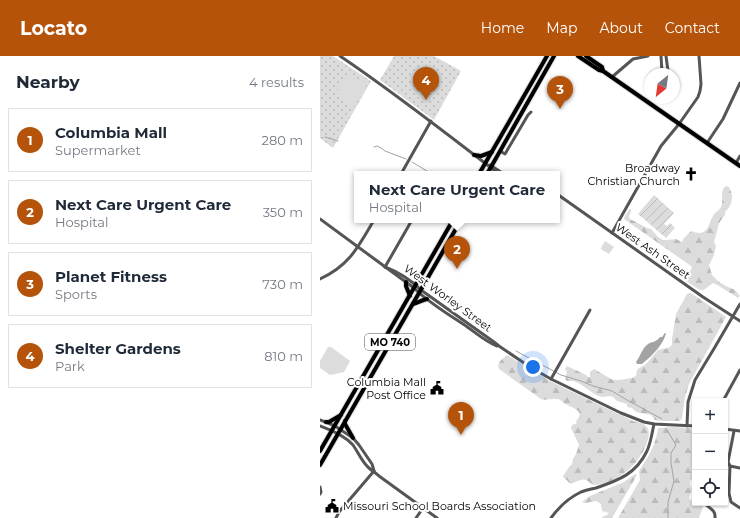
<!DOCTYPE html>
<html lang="en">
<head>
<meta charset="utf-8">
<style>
  body { margin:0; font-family:Montserrat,sans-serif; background:#f2f2f3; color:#1f2937 }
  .controls { position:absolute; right:12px; bottom:12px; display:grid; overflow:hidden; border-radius:0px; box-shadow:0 1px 3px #0004 }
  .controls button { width:36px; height:36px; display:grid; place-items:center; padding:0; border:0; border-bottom:1px solid #e0e1e3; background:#fff; color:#1f2937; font:20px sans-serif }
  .compass { position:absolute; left:324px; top:12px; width:36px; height:36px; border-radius:50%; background:#fff; box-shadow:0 1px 3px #0004; rotate:209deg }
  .you { position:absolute; left:213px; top:311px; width:14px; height:14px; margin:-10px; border:3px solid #fff; border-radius:50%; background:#1a73e8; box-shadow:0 0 0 6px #1a73e833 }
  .badge { display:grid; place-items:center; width:26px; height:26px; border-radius:50%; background:#b45309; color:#fff; font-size:13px; font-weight:700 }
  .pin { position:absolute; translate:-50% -33px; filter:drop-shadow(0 1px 2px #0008) }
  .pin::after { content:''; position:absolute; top:21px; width:14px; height:12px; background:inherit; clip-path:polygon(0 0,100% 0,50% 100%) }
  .popup { position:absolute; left:34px; top:115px; width:206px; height:52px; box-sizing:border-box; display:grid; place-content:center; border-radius:0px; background:#fff; filter:drop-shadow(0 1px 3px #0005); font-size:13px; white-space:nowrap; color:#747a83 }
  .popup b { font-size:15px; color:#1f2937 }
  .popup::after { content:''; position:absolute; left:50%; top:100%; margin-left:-8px; border:8px solid transparent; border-top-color:#fff }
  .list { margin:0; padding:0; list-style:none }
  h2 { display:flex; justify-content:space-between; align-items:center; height:52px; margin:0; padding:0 16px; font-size:17px }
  h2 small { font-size:13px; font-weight:400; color:#747a83 }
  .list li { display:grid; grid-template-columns:26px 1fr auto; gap:12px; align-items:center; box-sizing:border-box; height:64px; margin:0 8px 8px; padding:0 8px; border:1px solid #e0e1e3; border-radius:0px }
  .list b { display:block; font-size:15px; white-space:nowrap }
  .list p { margin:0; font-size:13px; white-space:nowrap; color:#747a83 }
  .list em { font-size:13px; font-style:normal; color:#747a83 }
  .icon { flex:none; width:22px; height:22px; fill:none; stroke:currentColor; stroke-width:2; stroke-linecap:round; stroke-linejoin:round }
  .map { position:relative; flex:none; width:420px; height:462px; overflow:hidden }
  header { display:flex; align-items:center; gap:24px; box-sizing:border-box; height:56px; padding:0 20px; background:#b45309; color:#fff }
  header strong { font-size:19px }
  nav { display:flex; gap:22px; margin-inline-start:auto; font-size:14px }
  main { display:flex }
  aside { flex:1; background:#fff }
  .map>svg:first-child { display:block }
  .grass { fill:url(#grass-tufts) }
  .forest { fill:url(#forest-firs) }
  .park { fill:url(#park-dots) }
  .garden { fill:url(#garden-furrows) }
  .pitch { fill:#dcdcdc }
  .water { fill:#a3a3a3 }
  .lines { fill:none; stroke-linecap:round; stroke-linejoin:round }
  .stream { stroke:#a3a3a3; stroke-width:1 }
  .major-casing { stroke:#dbdbdb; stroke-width:6 }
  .minor { stroke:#555; stroke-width:3 }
  .major { stroke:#000; stroke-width:4 }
  .labels { text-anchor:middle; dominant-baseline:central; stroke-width:4; stroke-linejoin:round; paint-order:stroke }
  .shield { fill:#fff; stroke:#4c4c4c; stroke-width:1 }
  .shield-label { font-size:10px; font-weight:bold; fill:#000 }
  .poi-label { font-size:11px; fill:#000; stroke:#fff; text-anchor:end }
  .street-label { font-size:11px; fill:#000; stroke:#fff }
</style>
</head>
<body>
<header>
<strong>Locato</strong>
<nav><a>Home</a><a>Map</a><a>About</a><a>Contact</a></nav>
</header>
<main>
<aside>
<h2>Nearby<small>4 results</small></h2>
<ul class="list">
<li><span class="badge">1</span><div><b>Columbia Mall</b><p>Supermarket</p></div><em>280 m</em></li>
<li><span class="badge">2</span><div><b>Next Care Urgent Care</b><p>Hospital</p></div><em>350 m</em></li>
<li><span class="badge">3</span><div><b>Planet Fitness</b><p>Sports</p></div><em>730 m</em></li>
<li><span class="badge">4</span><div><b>Shelter Gardens</b><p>Park</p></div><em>810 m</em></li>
</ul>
</aside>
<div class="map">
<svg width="420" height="462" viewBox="0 0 420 462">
  <defs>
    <pattern id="grass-tufts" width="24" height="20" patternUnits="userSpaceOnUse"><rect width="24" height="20" fill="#dcdcdc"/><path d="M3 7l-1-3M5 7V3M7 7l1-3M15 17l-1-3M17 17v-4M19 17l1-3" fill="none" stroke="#bbb"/></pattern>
    <pattern id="forest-firs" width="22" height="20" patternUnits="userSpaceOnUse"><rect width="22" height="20" fill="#dcdcdc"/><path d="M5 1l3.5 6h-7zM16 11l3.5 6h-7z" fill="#bbb"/></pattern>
    <pattern id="park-dots" width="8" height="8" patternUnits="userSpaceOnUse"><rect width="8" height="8" fill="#dcdcdc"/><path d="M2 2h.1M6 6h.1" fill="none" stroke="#bbb" stroke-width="1.8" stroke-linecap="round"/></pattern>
    <pattern id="garden-furrows" width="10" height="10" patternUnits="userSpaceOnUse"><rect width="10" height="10" fill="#dcdcdc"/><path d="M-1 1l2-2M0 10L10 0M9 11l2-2" fill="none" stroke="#bbb"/></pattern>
  </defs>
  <rect width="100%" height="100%" fill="#fff"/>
  <path class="grass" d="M285 185 294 191 289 198 281 193V192Z"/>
  <g class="forest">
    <path d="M406 130 409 131C414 141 413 148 405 156V159L399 167 397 175 394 186 396 190 394 199 389 209 392 219C395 221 396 224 399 226 404 229 410 232 415 234L420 240 418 242 399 230 393 227C390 229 385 234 382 234 378 234 368 226 365 224L372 212 371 210 304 163C304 160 308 155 310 153H311V156L309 160 310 163 314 165 327 172 331 173 338 181 343 184H347L356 183 362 186 364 182 371 175C374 176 377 177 380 177 389 176 389 166 393 160 396 155 401 154 402 148 403 141 400 134 406 130Z"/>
    <path d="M369 237H371L406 261 369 328 365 341 362 362 361 364 359 365H344L335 364 331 359 316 356 312 352 307 351V348L297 345 293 341 290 340 282 341 276 339 260 328 254 325H247L245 323 247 316 245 313 247 310 266 319 268 321H270V316L274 313 293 324H299L312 322 316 320 317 314 318 313 326 308 338 294 348 292 351 290 352 288V283L356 258 367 238Z"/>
    <path d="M187 299 230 325 313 365C318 366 324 367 327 371 331 377 328 383 326 389 319 406 307 418 290 425 284 427 279 429 272 429 265 420 260 424 251 428 248 426 247 424 244 422L243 420 249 411 252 408 253 403 256 398 259 389 251 372 252 369 257 367 256 365C266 355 253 352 245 348 242 346 241 343 237 343 231 342 227 345 221 343L179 313 178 310 180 305Z"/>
    <path d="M353 371 370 372 375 374V421L370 425V429L372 433 369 442 372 445H375V447H380L383 451 379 462H298L320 424 319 415C328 401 336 389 338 372Z"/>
    <path d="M315 418 317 419 292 462H282V461L287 459 289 457 282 455 281 448 276 445 265 447 262 446 270 440 304 426Z"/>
  </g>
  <g class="park">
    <path d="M0 0H13L51 25 13 92 0 82Z"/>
    <path d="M74 0H114L141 15 114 64 60 24Z"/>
  </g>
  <path class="garden" d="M334 139 354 157 344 168 347 170 350 167 355 172 346 182 318 158Z"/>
  <g class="pitch">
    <path d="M28 17 47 28 33 52 16 39 18 34Z"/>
    <path d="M8 291H11L30 305 24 316 10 319 0 312V305Z"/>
  </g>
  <path class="water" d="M345 277H346C344 288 331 301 322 308H317L316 306C320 301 322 292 328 288 333 285 335 287 340 281H342Z"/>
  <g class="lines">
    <g class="stream">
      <path d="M5 81 18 85"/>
      <path d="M54 91 57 90 61 92 65 95 86 103"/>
      <path d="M92 106 112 118"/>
      <path d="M196 295 241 319 261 325 273 330 292 335 307 344 342 363"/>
      <path d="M347 374 356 389 351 397V407L354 425 348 446V462"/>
    </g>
    <g class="major-casing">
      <g id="major">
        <path d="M258 0 279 14 283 15 420 110"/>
        <path d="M266 0 282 11 283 15"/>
        <path d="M154 99 161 100 172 96"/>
        <path d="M159 118 227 0"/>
        <path d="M167 118 234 0"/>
        <path d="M86 226V230L90 240"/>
        <path d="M93 248C97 247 102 244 107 243"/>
        <path d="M25 365V368L33 382"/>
        <path d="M6 366H9L21 359"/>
        <path d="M0 395 133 164"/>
        <path d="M0 409 141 164"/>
      </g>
    </g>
    <g class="minor">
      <path d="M20 0C75 37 127 78 179 118"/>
      <path d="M341 0 342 16 344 18"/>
      <path d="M346 0 348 15 347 18"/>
      <path d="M292 21 313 3 328 0"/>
      <path d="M387 87 403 63 420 27"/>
      <path d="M180 95 185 98 208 59 211 56"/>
      <path d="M416 107 420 100"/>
      <path d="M170 109 184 118"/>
      <path d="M81 118 111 65"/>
      <path d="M237 138 383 241 420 265"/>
      <path d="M0 163 94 232C108 246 126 257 143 268 154 275 164 285 177 290"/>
      <path d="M292 177 341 90 359 68 378 41 380 35 381 28 379 0"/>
      <path d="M65 211C78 216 91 224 101 234L174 286 179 290 210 311 231 323 301 357 324 366 334 368 375 370"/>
      <path d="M65 211 92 164"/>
      <path d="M0 223C30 209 38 191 54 164"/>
      <path d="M231 323 270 254"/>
      <path d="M403 345 420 314"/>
      <path d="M0 364 15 370 33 382 39 389 52 408 54 415"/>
      <path d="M0 370C11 374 25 380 33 389 38 396 41 404 47 410 50 414 55 416 59 420L117 462"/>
      <path d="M367 370 368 346 375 324 395 291 420 248"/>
      <path d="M405 373 420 375"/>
      <path d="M414 375 408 406 410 410 420 412"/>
      <path d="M410 410 409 437 411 446 420 452"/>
      <path d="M0 431 1 436 0 438"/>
      <path d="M384 447C389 452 396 454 395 462"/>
      <path d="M16 462 19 456 54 415"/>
      <path d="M96 462 103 452"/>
      <path d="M231 462C239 451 248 442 261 436 266 434 271 433 276 432 299 424 316 418 327 395 331 386 332 377 334 368"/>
    </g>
    <use href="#major" class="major"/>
  </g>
  <defs>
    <g id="church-bare" transform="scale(1.08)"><path d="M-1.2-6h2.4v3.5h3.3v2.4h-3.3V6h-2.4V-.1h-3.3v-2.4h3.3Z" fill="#000" stroke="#fff" stroke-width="2.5" paint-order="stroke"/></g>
    <g id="civic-bare" transform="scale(1.08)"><path d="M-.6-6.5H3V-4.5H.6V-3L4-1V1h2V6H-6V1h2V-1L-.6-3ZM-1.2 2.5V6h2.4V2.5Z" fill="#000" stroke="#fff" stroke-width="2.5" paint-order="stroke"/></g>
  </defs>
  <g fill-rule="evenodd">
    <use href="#church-bare" x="371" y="118"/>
    <use href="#civic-bare" x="117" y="332"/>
    <use href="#civic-bare" x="12" y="450"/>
  </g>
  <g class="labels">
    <rect class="shield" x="45" y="278" width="50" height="16" rx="3"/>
    <g class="shield-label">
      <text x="70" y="286">MO 740</text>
    </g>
    <g class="poi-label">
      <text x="360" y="112">Broadway<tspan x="360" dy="13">Christian Church</tspan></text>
      <text x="106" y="326">Columbia Mall<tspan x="106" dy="13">Post Office</tspan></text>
      <text x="23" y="450" text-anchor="start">Missouri School Boards Association</text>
    </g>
    <g class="street-label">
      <text transform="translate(333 195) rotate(35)">West Ash Street</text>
      <text transform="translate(128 242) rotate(36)">West Worley Street</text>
    </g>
  </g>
</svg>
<div class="controls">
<button>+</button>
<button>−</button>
<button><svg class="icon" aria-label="locate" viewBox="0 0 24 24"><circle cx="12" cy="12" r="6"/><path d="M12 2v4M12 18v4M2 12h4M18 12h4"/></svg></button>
</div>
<svg class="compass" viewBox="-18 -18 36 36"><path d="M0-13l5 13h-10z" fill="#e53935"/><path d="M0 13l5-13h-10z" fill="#747a83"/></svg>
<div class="you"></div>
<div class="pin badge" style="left:141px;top:379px">1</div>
<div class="pin badge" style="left:137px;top:213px">2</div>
<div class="popup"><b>Next Care Urgent Care</b>Hospital</div>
<div class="pin badge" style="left:240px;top:53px">3</div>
<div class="pin badge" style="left:106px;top:44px">4</div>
</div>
</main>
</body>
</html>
